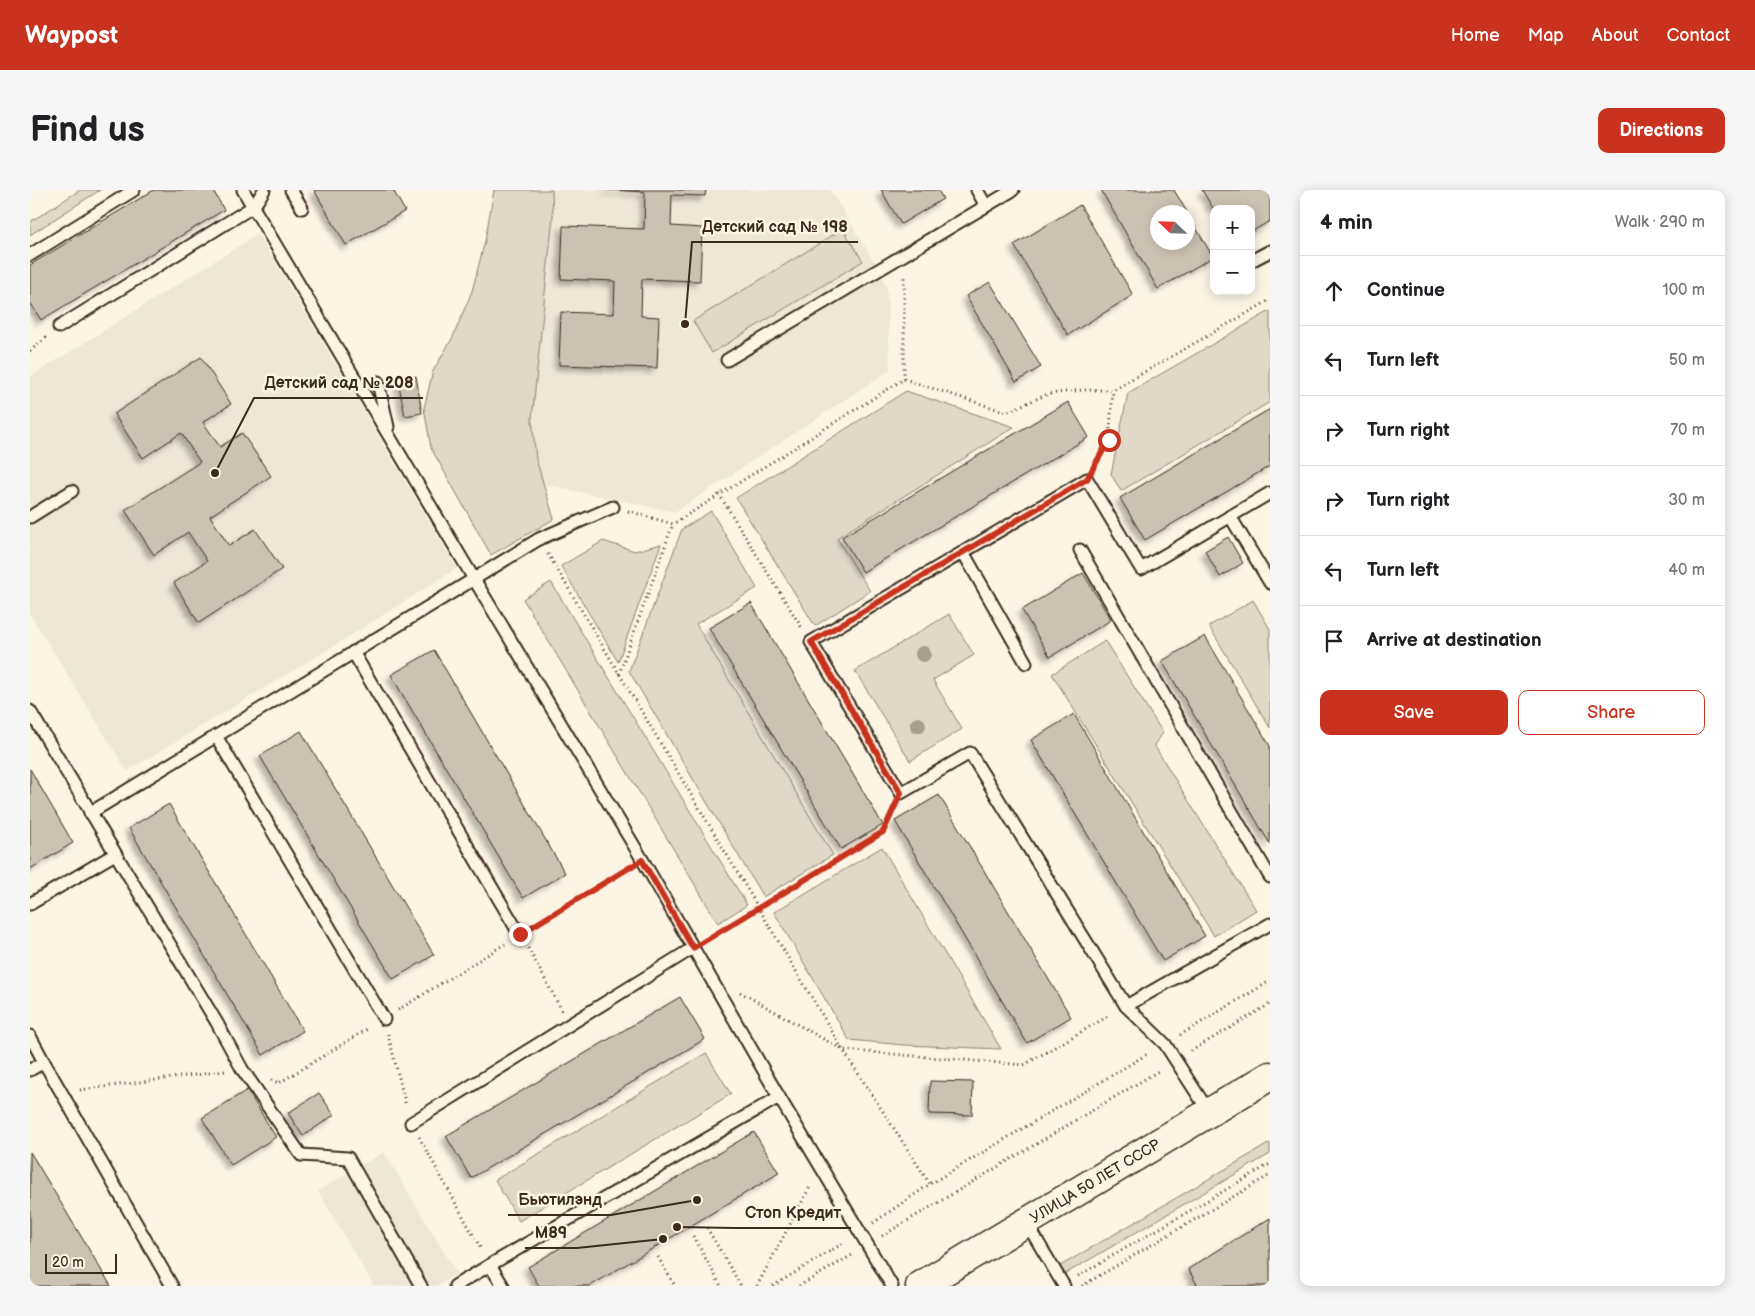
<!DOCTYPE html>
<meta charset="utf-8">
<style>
body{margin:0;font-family:"Balsamiq Sans",sans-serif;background:#f6f6f6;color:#202124}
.controls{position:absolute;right:15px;top:15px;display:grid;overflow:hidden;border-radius:10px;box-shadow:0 2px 12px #0003}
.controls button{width:45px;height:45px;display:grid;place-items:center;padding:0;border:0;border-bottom:1px solid #e0e0e0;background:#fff;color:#202124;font:25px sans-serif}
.compass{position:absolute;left:1120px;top:15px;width:45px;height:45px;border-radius:50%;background:#fff;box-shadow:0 2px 12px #0003;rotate:293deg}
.scale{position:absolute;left:15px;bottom:12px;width:72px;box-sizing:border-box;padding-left:5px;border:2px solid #3b2a1e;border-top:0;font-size:14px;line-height:18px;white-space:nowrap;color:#3b2a1e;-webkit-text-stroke:4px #fcf5e5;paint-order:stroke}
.stop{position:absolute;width:15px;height:15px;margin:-11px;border:4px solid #c8321e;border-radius:50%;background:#fff}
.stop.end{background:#c8321e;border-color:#fff;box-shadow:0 1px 5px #0008}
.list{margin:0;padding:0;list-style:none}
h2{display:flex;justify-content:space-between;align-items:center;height:65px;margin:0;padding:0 20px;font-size:21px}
h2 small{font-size:16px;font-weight:400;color:#757577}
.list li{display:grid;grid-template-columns:32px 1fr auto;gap:15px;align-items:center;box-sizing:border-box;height:70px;padding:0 20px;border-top:1px solid #e0e0e0}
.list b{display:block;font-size:19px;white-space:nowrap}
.list em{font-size:16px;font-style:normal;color:#757577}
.actions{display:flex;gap:10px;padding:15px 20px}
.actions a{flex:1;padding:11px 0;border:1px solid #c8321e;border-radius:10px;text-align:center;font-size:18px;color:#c8321e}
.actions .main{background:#c8321e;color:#fff}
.icon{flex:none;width:28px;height:28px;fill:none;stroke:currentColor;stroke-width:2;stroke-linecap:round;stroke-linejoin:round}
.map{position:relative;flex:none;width:1240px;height:1096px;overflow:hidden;border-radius:10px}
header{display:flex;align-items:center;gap:30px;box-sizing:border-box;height:70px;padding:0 25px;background:#c8321e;color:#fff}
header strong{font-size:24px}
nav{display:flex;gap:28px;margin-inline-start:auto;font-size:18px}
.intro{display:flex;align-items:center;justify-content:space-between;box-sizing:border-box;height:120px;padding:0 30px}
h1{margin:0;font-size:35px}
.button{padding:12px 22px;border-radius:10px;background:#c8321e;color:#fff;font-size:18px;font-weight:700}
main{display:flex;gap:30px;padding:0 30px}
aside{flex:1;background:#fff;border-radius:10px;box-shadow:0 2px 12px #0003}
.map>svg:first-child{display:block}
.built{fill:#eee6d6}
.green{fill:#e0d8c8;stroke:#8e8173}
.building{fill:#ccc2b3;stroke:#3b2a1e;filter:url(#shadow)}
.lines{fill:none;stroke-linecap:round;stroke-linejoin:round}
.lane-casing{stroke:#3b2a1e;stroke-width:15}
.secondary-casing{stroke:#3b2a1e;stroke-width:31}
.path{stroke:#3b2a1e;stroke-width:3;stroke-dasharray:1 4;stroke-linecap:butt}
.lane{stroke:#fcf5e5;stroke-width:11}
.secondary{stroke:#fcf5e5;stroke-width:28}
.tree{fill:#a89e8f}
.route{stroke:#c8321e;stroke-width:6}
.labels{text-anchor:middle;stroke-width:5;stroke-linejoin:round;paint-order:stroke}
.street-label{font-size:15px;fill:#3b2a1e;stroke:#fcf5e5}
.leader{fill:none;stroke:#3b2a1e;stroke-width:2}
.callout-dot{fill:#3b2a1e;stroke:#fcf5e5;stroke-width:2}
.callout-label{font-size:16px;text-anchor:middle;font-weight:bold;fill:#3b2a1e;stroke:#fcf5e5;stroke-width:5;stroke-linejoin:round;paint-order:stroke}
</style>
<header>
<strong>Waypost</strong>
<nav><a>Home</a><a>Map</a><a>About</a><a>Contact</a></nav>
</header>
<div class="intro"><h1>Find us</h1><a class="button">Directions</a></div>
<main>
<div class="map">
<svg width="1240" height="1096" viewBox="0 0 1240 1096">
<defs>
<filter id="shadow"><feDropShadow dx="-4.5" dy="4.5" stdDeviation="2.5" flood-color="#0004"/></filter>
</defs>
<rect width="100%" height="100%" fill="#fcf5e5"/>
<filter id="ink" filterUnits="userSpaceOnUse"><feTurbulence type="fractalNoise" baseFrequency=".02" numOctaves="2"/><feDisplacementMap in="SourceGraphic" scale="10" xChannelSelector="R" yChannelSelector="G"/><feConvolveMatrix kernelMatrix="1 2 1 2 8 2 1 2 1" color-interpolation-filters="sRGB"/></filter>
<g filter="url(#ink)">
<!-- built -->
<g class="built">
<polygon points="473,0 800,0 849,79 857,98 860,180 645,322 429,276"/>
<polygon points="228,44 427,378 317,448 97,581 0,424 0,187"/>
<polygon points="354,962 427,1084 406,1096 344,1096 288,1001"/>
</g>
<!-- green -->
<g class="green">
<polygon points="50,0 70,0 0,45 0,32"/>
<polygon points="464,0 522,0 523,26 502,229 506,269 524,329 461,365 401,258 394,218 403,181 423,147 442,101 455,51"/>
<polygon points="813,39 833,71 682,163 663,131"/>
<polygon points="1240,121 1240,212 1091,301 1081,284 1098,203"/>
<polygon points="876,201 984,237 807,348 840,401 785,436 706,308"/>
<polygon points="681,321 727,398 666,434 803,665 733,707 599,481 652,339"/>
<polygon points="573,351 605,361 631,354 588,472 531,376"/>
<polygon points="521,392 717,715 688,733 493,409"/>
<polygon points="1223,410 1240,439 1240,538 1179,436"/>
<polygon points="919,424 944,465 903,490 932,539 880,571 825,481"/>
<polygon points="1075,451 1133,543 1124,555 1226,720 1184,746 1022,484"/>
<polygon points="852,657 971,859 874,855 819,850 744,722"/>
<polygon points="676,863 701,904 489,1031 465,990"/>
<polygon points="1240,953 1240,964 1035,1084 1030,1076"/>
</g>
<!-- building -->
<g class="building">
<polygon points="124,0 183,0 194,20 11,130 0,112 0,75"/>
<polygon points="284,0 363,0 375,21 316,55"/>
<polygon points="676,0 675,6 642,5 641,36 672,38 670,91 612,89 611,126 629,127 627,178 529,175 531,122 584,124 585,91 531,89 533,36 614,39 615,2 577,0"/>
<polygon points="851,0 908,0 913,9 871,34"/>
<polygon points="1071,0 1144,0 1157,22 1128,22 1128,52 1158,52 1158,24 1183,67 1128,99"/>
<polygon points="1172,0 1240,0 1240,31 1221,42 1221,19 1184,20"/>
<polygon points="1050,15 1103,105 1038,145 984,55"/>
<polygon points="960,92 1011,177 986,192 936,106"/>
<polygon points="171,167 201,214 173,232 190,257 212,243 241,286 180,326 199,356 225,339 252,379 169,433 144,393 177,371 158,342 124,365 95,320 170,272 151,243 113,268 84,224"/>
<polygon points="386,186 392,223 375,226 368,190"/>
<polygon points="1038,212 1059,247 833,382 812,347"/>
<polygon points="1240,219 1240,276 1115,350 1090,308"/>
<polygon points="1198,347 1213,373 1190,387 1175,361"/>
<polygon points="1053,383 1081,430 1020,467 992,420"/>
<polygon points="721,413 853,635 811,659 679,438"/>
<polygon points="1175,446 1240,556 1240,654 1132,471"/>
<polygon points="404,460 535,683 493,708 361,485"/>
<polygon points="1044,524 1175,746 1133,771 1001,550"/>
<polygon points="271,541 404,765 363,789 230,566"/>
<polygon points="0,579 43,653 0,679"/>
<polygon points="909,605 1041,827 997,853 865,631"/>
<polygon points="139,614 273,841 233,865 99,638"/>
<polygon points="650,807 675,849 441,988 416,946"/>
<polygon points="900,891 943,892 942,925 899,924"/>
<polygon points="217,900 246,947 201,975 172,928"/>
<polygon points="289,903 304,925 273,946 258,923"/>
<polygon points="724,942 749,983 560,1096 509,1096 498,1077"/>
<polygon points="0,962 5,970 81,1096 0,1096"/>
<polygon points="1240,1028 1240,1096 1168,1096 1158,1079"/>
</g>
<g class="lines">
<!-- lane casing -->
<g class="lane-casing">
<g id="lane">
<polyline points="261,0 272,18"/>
<polyline points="947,0 956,16 983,0"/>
<polyline points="0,65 104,0"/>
<polyline points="1221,71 1240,61"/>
<polyline points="29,137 224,16 234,0"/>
<polyline points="697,170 956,16"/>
<polyline points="348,192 358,237"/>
<polyline points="583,317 509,349 444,389 612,669 749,907 862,1096"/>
<polyline points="1200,326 1240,393"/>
<polyline points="0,327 42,301"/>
<polyline points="1050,360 1240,687"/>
<polyline points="933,362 996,473"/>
<polyline points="323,462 490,745"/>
<polyline points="0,521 187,833 212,879 271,965 318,968 391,1096"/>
<polyline points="186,546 354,829"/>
<polyline points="60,623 444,389 213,0"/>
<polyline points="0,714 85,664"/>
<polyline points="1096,816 1240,734"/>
<polyline points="0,846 14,872"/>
<polyline points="0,880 14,872 142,1096"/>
<polyline points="1179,922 1135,854 1096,816 940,563 871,603 781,452 1057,289 1111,379 1240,303"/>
<polyline points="381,933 663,758"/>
<polyline points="996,1032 1034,1096"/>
<polyline points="425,1096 460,1075"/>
<polyline points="473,1096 460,1075 749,907"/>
</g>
</g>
<!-- secondary casing -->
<g class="secondary-casing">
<g id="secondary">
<path id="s1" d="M890,1096L1240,886"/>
</g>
</g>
<!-- path -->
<g class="path">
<polyline points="0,161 17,147"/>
<polyline points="874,189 976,222 1018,204 1053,200 1083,200 1240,110"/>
<polyline points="1064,275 1079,250 1083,200"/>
<polyline points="689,304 772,438"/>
<polyline points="598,321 643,334 874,189 874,84"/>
<polyline points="518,364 813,860 900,994"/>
<polyline points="589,484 643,334"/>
<polyline points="504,736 598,678"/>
<polyline points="677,750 853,642 865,617"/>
<polyline points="498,758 532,821"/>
<polyline points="710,802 813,860 994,875 1080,825"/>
<polyline points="368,820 475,754"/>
<polyline points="358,844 376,916"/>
<polyline points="1150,845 1240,791"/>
<polyline points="1161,861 1240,814"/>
<polyline points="241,890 249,893 339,838"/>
<polyline points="50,900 195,881"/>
<polyline points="389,947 451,1059"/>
<polyline points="843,1033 900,994 1119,863"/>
<polyline points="677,1038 711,1096"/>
<polyline points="663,1046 691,1096"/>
<polyline points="852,1046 1130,880"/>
<polyline points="628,1067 645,1096"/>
<polyline points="1048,1086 1240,974"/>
<polyline points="727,1096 781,995"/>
<polyline points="743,1096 815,1052"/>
<polyline points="769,1096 824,1064"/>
<polyline points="1052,1096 1240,985"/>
</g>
<!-- lane -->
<use href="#lane" class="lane"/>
<!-- secondary -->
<use href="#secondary" class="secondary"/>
</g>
<!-- trees -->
<g class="tree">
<circle cx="893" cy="464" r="8"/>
<circle cx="888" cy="535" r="8"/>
</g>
</g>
<g class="lines" filter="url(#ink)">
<!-- route -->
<polyline class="route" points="490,744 612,670 663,758 853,642 871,603 781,452 1057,289 1079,250"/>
</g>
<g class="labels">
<!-- street labels -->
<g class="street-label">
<text dy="5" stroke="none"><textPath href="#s1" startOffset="204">УЛИЦА 50 ЛЕТ СССР</textPath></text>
</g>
</g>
<!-- callouts -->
<path class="leader" d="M655 134L662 52H828M185 283L224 208H393M667 1010L581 1025H478M647 1037L705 1038H821M633 1049L547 1058H495"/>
<g class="callout-dot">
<circle cx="655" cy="134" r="5"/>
<circle cx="185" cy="283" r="5"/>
<circle cx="667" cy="1010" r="5"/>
<circle cx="647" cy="1037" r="5"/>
<circle cx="633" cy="1049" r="5"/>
</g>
<g class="callout-label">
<text x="745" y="42">Детский сад № 198</text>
<text x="309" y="198">Детский сад № 208</text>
<text x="530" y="1015">Бьютилэнд</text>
<text x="763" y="1028">Стоп Кредит</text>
<text x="521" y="1048">М89</text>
</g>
</svg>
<div class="controls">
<button>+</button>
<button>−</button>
</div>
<svg class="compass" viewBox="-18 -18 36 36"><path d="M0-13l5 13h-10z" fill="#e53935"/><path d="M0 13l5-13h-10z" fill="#757577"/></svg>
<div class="scale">20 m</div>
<div class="stop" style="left:1079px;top:250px"></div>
<div class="stop end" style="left:490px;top:744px"></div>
</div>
<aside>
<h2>4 min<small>Walk · 290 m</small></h2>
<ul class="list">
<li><svg class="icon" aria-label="ahead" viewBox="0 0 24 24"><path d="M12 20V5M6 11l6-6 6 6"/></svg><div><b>Continue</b></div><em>100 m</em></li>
<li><svg class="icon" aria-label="left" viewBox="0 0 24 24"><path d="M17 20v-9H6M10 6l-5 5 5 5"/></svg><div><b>Turn left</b></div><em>50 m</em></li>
<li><svg class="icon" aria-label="right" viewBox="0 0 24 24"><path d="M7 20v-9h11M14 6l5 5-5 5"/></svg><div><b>Turn right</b></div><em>70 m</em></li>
<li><svg class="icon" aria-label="right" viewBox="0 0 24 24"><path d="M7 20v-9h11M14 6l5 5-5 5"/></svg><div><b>Turn right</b></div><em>30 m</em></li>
<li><svg class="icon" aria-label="left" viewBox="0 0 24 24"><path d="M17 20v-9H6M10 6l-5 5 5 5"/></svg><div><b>Turn left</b></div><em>40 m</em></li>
<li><svg class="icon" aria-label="arrive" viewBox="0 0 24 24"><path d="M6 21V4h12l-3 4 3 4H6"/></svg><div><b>Arrive at destination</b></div></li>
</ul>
<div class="actions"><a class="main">Save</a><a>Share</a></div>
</aside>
</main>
